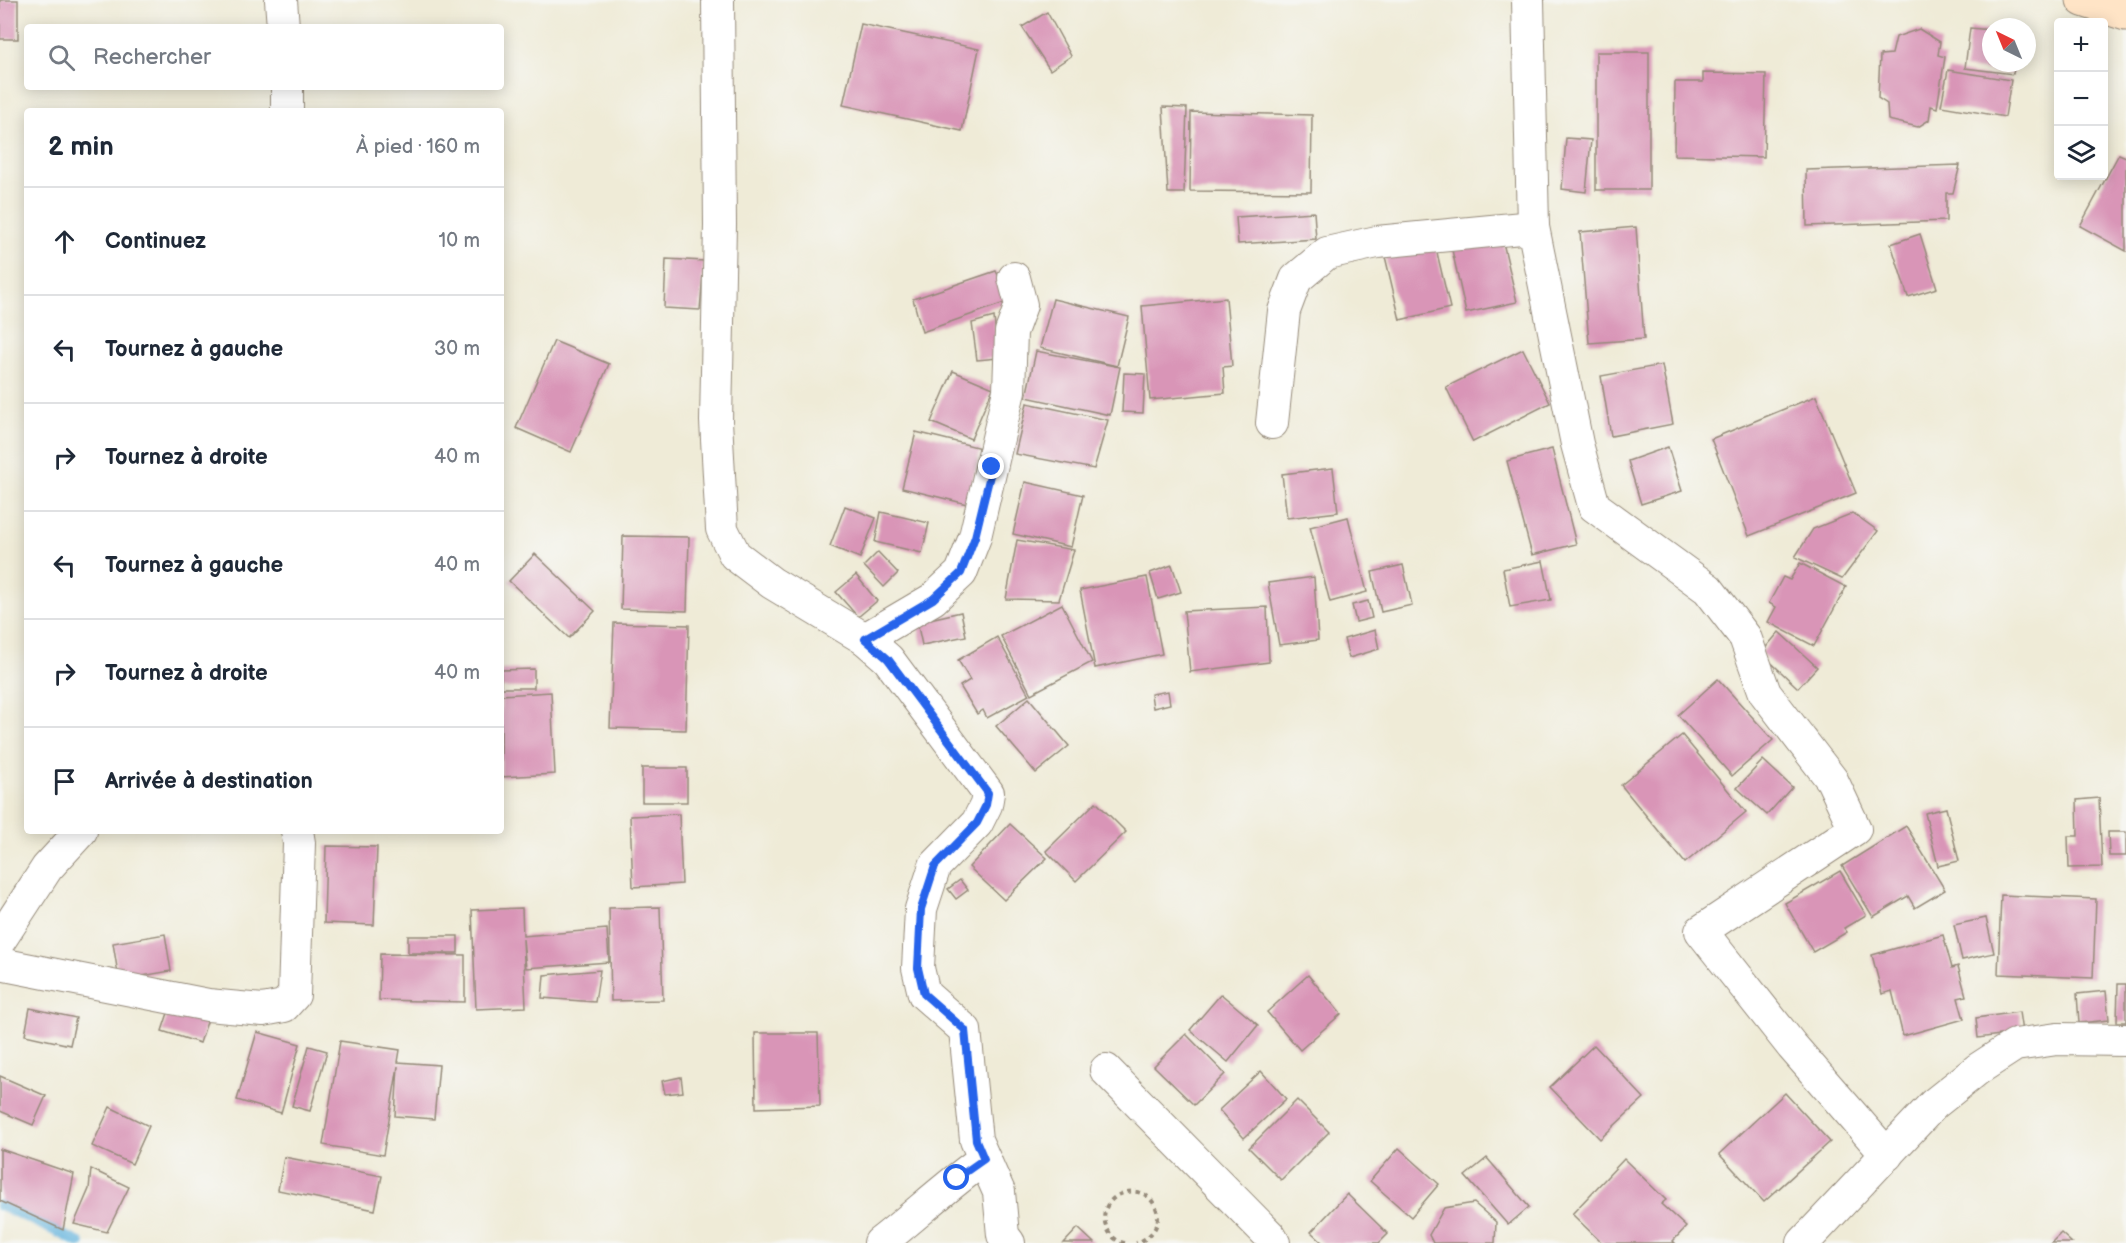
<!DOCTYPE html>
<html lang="fr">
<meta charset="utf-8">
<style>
body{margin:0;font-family:"Balsamiq Sans",sans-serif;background:#f6f6f7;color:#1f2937}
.controls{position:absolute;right:18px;top:18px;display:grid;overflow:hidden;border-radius:6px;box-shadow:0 3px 15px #0003}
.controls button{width:54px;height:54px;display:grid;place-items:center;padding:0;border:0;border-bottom:2px solid #e0e1e3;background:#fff;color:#1f2937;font:30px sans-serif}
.compass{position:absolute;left:1982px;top:18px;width:54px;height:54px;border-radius:50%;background:#fff;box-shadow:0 3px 15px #0003;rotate:317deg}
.stop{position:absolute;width:18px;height:18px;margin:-14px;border:4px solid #2563eb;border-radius:50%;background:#fff}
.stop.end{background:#2563eb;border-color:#fff;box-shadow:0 2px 6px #0008}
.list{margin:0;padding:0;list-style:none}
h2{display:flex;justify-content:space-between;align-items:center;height:78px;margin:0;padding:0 24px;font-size:26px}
h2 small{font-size:20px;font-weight:400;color:#747a83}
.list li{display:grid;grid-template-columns:39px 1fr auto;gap:18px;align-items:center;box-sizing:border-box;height:108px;padding:0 24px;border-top:2px solid #e0e1e3}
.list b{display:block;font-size:22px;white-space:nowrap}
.list em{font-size:20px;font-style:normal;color:#747a83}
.icon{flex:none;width:33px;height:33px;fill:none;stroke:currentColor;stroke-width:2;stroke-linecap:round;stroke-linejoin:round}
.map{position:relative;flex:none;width:2126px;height:1243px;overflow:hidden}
.search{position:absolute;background:#fff;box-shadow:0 3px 15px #0003;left:24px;top:24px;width:480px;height:66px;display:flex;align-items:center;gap:15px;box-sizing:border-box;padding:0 21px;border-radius:6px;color:#747a83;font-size:22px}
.panel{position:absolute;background:#fff;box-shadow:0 3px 15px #0003;left:24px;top:108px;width:480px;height:726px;border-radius:6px}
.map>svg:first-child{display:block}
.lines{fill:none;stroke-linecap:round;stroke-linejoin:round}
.stream{stroke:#63b4de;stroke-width:10}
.building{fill:#d995b7}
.street-casing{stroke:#958a7a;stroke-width:34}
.secondary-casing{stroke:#958a7a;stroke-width:35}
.path{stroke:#958a7a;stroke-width:4;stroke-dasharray:4.5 4.5;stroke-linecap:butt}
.street{stroke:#fff;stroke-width:32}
.secondary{stroke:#ffe4c6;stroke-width:33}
.route{stroke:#2563eb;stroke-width:8}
</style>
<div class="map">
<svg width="2126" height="1243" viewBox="0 0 2126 1243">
<rect width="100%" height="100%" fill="#f6f6f2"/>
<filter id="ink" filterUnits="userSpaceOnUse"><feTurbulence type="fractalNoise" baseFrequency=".0167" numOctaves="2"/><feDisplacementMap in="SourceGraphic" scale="12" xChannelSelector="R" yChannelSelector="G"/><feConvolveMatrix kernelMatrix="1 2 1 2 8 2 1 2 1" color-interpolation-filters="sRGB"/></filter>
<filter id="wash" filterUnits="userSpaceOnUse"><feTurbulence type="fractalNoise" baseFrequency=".008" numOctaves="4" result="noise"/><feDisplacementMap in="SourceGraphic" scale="24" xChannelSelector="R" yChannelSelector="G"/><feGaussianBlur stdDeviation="1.35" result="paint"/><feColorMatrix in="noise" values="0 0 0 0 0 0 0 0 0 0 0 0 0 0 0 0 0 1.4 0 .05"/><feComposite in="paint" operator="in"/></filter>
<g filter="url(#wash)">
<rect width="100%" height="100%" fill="#efebd7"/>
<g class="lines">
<!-- stream -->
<polyline class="stream" points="0,1205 80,1243"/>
</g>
<g id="blocks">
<!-- building -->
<g class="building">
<rect x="0" y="0" width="18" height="39"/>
<polygon points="1047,12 1071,56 1050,70 1022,27"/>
<polygon points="861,24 979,49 962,131 843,105"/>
<polygon points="1970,28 1991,30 1991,63 2015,63 2013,74 1965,68"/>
<polygon points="1919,29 1940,42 1938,55 1945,57 1937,108 1931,106 1929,120 1918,127 1888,120 1887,104 1878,98 1880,55 1892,54 1896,37"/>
<rect x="1596" y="52" width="53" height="138"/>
<polygon points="1948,70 2011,80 2005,117 1941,106"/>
<polygon points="1703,73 1766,74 1764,157 1674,155 1675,82 1703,82"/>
<polygon points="1163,107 1187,108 1184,193 1168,193"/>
<polygon points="1191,112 1312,115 1311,192 1190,191"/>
<polygon points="1566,138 1591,140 1586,192 1562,189"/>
<polygon points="2119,154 2126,157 2126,251 2080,226"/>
<polygon points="1960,165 1953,193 1946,193 1946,221 1807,226 1806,170"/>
<polygon points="1314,212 1316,239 1238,244 1236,217"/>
<polygon points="1636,227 1644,339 1589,343 1580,232"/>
<polygon points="1920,234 1937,288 1908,297 1891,244"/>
<polygon points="1502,238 1517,302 1466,313 1452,250"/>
<polygon points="1434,240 1450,308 1400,320 1384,252"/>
<polygon points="666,259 704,261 700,310 664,308"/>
<polygon points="996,271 1010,301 922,332 913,299"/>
<polygon points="1226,298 1232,366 1223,367 1225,393 1150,400 1142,306"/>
<polygon points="1053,299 1129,317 1117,366 1040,348"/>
<polygon points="994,317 998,358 977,360 972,323"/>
<polygon points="554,341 609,364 571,452 516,428"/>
<polygon points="1523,349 1550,403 1473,442 1446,387"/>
<polygon points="1036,351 1120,367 1110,415 1026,397"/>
<polygon points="1662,365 1673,424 1611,436 1601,376"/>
<polygon points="953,371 993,388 971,439 931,422"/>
<polygon points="1124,373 1145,374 1143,413 1122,412"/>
<polygon points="1816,396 1856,493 1749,536 1711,439"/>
<polygon points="1027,403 1108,420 1094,469 1015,454"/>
<polygon points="916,432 981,448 967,504 902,488"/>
<polygon points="1668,447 1682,491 1641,504 1628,461"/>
<polygon points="1552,449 1576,544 1532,555 1507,461"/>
<polygon points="1333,468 1338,512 1287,518 1282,474"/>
<polygon points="1025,482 1083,495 1071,547 1013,534"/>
<polygon points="845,506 876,518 860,558 830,546"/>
<polygon points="881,512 929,523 922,553 875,542"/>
<polygon points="1853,513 1878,531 1842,579 1795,557 1813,529"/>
<polygon points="1348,517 1367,592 1330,602 1310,527"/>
<polygon points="623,536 689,537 687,611 621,609"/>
<polygon points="1017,540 1074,550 1059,600 1006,599"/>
<polygon points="878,552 898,573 884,587 864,566"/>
<polygon points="535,554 595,611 569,638 509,581"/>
<polygon points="1543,561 1551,600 1510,607 1503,569"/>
<polygon points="1800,563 1846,587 1814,646 1768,622 1776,607 1769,603 1783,577 1790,580"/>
<polygon points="1172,565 1181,592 1158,599 1150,573"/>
<polygon points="1403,565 1412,605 1381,612 1372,572"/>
<polygon points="856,575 877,601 858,617 836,592"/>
<polygon points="1147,577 1162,654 1095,668 1080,590"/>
<polygon points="1314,577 1318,640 1279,645 1268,583"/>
<polygon points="1368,601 1372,618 1356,622 1352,605"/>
<polygon points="1062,604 1092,662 1031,694 1001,636"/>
<polygon points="1267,607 1269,662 1190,672 1184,611"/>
<polygon points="961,612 966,636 922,645 917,622"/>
<polygon points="614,623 689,625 686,730 610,728"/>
<polygon points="1375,630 1379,649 1349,658 1344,639"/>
<polygon points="1779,632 1817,667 1798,688 1761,653"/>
<polygon points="997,637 1029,695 987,718 983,710 977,714 960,686 970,680 958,660"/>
<polygon points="534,669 534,688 501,688 501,670"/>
<polygon points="1718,679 1773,740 1732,776 1678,715"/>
<polygon points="1168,691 1170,704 1153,708 1151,694"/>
<polygon points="551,692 555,774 501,777 501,695"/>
<polygon points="1029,698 1069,746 1036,773 996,726"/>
<polygon points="1682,735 1746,812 1685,863 1621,785"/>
<polygon points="1763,760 1792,787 1767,815 1737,788"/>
<rect x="642" y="768" width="45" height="34"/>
<polygon points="2099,798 2102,867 2069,868 2068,836 2078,836 2077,800"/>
<polygon points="1096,802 1126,832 1076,881 1046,851"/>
<polygon points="1946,808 1959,861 1938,866 1925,813"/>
<polygon points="679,814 682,884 633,887 630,816"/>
<polygon points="1010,824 1047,858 1004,900 969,867"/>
<polygon points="1906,826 1945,890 1915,908 1908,896 1873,917 1842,866"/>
<polygon points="2108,832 2126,832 2126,856 2109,856"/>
<polygon points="326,846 377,847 374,925 324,923"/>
<polygon points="1840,871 1866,915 1844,928 1847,932 1813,952 1785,903"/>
<polygon points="960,880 968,890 956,899 948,889"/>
<polygon points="2001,895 2096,899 2093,978 1998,974"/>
<polygon points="660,907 663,1000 611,1001 609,908"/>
<polygon points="522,908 523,936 607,929 609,962 526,968 523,939 526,1007 476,1009 472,910"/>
<polygon points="1986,918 1994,953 1962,960 1954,925"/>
<polygon points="165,934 171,971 119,980 113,943"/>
<polygon points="1943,935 1952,968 1958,966 1966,996 1958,998 1964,1019 1903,1036 1892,991 1882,994 1872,955"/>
<rect x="408" y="936" width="50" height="17"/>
<polygon points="380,954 465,955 465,1002 379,1000"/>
<polygon points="600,970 595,1002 542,998 544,975"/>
<polygon points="1308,975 1341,1014 1300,1050 1267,1012"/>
<polygon points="2118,984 2126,984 2126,1022 2117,1022"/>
<polygon points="2106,991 2109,1020 2079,1023 2077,994"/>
<polygon points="1221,994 1258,1025 1228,1062 1190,1030"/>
<polygon points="170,1007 208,1019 200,1043 162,1031"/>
<polygon points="30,1008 76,1018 70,1045 25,1035"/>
<polygon points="2019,1012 2022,1032 1978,1038 1976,1018"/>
<polygon points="257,1032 300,1044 281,1113 237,1100"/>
<polygon points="755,1033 818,1033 820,1106 756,1108"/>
<polygon points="1186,1034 1225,1074 1194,1105 1154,1066"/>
<polygon points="340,1041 400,1050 398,1062 439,1065 434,1119 395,1116 398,1066 383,1155 323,1145"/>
<polygon points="1594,1045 1644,1098 1600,1139 1550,1087"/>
<polygon points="309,1046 327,1051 310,1111 292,1106"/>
<polygon points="1261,1071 1286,1099 1244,1138 1219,1110"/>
<polygon points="0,1076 46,1096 33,1125 0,1111"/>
<polygon points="681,1077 683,1092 665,1094 662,1081"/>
<polygon points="1785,1093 1830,1142 1764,1202 1719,1154"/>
<polygon points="1297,1100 1329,1132 1281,1180 1249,1148"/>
<polygon points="110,1107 149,1126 132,1164 92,1146"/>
<polygon points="1399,1148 1439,1184 1411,1217 1370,1181"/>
<polygon points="0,1149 74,1174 63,1230 0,1201"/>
<polygon points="284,1157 382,1176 375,1210 278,1190"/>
<polygon points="1487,1158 1529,1207 1508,1225 1465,1176"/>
<polygon points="1624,1159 1666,1200 1661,1204 1686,1227 1673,1241 1675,1243 1602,1243 1572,1214"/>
<polygon points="91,1169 129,1187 107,1232 74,1224 89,1189"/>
<polygon points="1347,1194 1388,1234 1379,1243 1323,1243 1311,1232"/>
<polygon points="1474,1203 1496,1222 1495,1243 1433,1243 1429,1235 1444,1208"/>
<polygon points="1078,1228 1094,1243 1064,1243"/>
<polygon points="2061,1233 2072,1243 2051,1243"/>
</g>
</g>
</g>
<g filter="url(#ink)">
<use href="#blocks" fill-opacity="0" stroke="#958a7a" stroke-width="1.5"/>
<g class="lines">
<!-- street casing -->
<g class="street-casing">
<g id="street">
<polyline points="281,0 283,27"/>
<polyline points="718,0 720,225 716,421 722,529 735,555 772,583 865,639 888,659 988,793 986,805 977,823 935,866 921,909 918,968 924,994 965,1030 976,1140 999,1192 1003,1235 1009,1243"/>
<polyline points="1528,0 1533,227 1577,444 1594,506 1708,589 1745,637 1765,693 1832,780 1855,829 1701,931 1792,1046 1887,1155"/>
<polyline points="287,87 287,111"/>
<polyline points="1272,423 1284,311 1296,279 1327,253 1377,242 1533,227"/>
<polyline points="865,639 933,599 961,573 975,537 1009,391 1011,332 1021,305 1014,278"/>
<polyline points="0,940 47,868 81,831"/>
<polyline points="0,964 208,1005 263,1010 284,1006 294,995 299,843 297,831"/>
<polyline points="1106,1070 1270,1236 1274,1243"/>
<path d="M880,1243C915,1216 947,1185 984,1159"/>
<polyline points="1803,1243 1934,1104 1978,1069 2015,1045 2057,1039 2126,1040"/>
</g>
</g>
<!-- secondary casing -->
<g class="secondary-casing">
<polyline id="secondary" points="2083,0 2126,14"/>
</g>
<!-- path -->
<path class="path" d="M1125,1243C1118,1242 1111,1237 1108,1230C1090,1198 1142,1174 1156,1208C1163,1224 1150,1239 1136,1243"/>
<!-- street -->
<use href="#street" class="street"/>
<!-- secondary -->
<use href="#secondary" class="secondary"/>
</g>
</g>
<g class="lines" filter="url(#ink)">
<!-- route -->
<polyline class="route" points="957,1178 984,1159 976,1140 965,1030 924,994 918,968 921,909 935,866 977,823 986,805 988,793 888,659 865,639 933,599 961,573 975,537 992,467"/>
</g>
</svg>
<div class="controls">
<button>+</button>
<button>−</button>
<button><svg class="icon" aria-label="layers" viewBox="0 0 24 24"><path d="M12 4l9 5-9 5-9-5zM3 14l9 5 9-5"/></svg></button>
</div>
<svg class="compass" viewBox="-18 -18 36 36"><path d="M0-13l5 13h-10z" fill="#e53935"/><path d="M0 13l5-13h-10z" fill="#747a83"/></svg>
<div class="stop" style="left:957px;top:1178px"></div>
<div class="stop end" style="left:992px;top:467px"></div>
<div class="search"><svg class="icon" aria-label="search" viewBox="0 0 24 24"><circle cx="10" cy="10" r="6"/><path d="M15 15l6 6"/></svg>Rechercher</div>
<section class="panel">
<h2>2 min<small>À pied · 160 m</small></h2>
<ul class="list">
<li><svg class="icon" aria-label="ahead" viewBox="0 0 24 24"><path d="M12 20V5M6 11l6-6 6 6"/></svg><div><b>Continuez</b></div><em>10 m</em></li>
<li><svg class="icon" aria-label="left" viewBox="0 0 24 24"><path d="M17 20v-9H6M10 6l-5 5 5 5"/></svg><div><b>Tournez à gauche</b></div><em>30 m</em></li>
<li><svg class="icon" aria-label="right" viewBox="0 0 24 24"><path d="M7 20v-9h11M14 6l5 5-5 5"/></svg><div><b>Tournez à droite</b></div><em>40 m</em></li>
<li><svg class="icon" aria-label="left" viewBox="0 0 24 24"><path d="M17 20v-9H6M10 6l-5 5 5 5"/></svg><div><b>Tournez à gauche</b></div><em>40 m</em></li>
<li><svg class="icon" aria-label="right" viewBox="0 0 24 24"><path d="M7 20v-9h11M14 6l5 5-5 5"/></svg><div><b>Tournez à droite</b></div><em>40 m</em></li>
<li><svg class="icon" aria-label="arrive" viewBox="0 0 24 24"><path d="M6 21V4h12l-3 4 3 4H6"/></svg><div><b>Arrivée à destination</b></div></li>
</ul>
</section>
</div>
